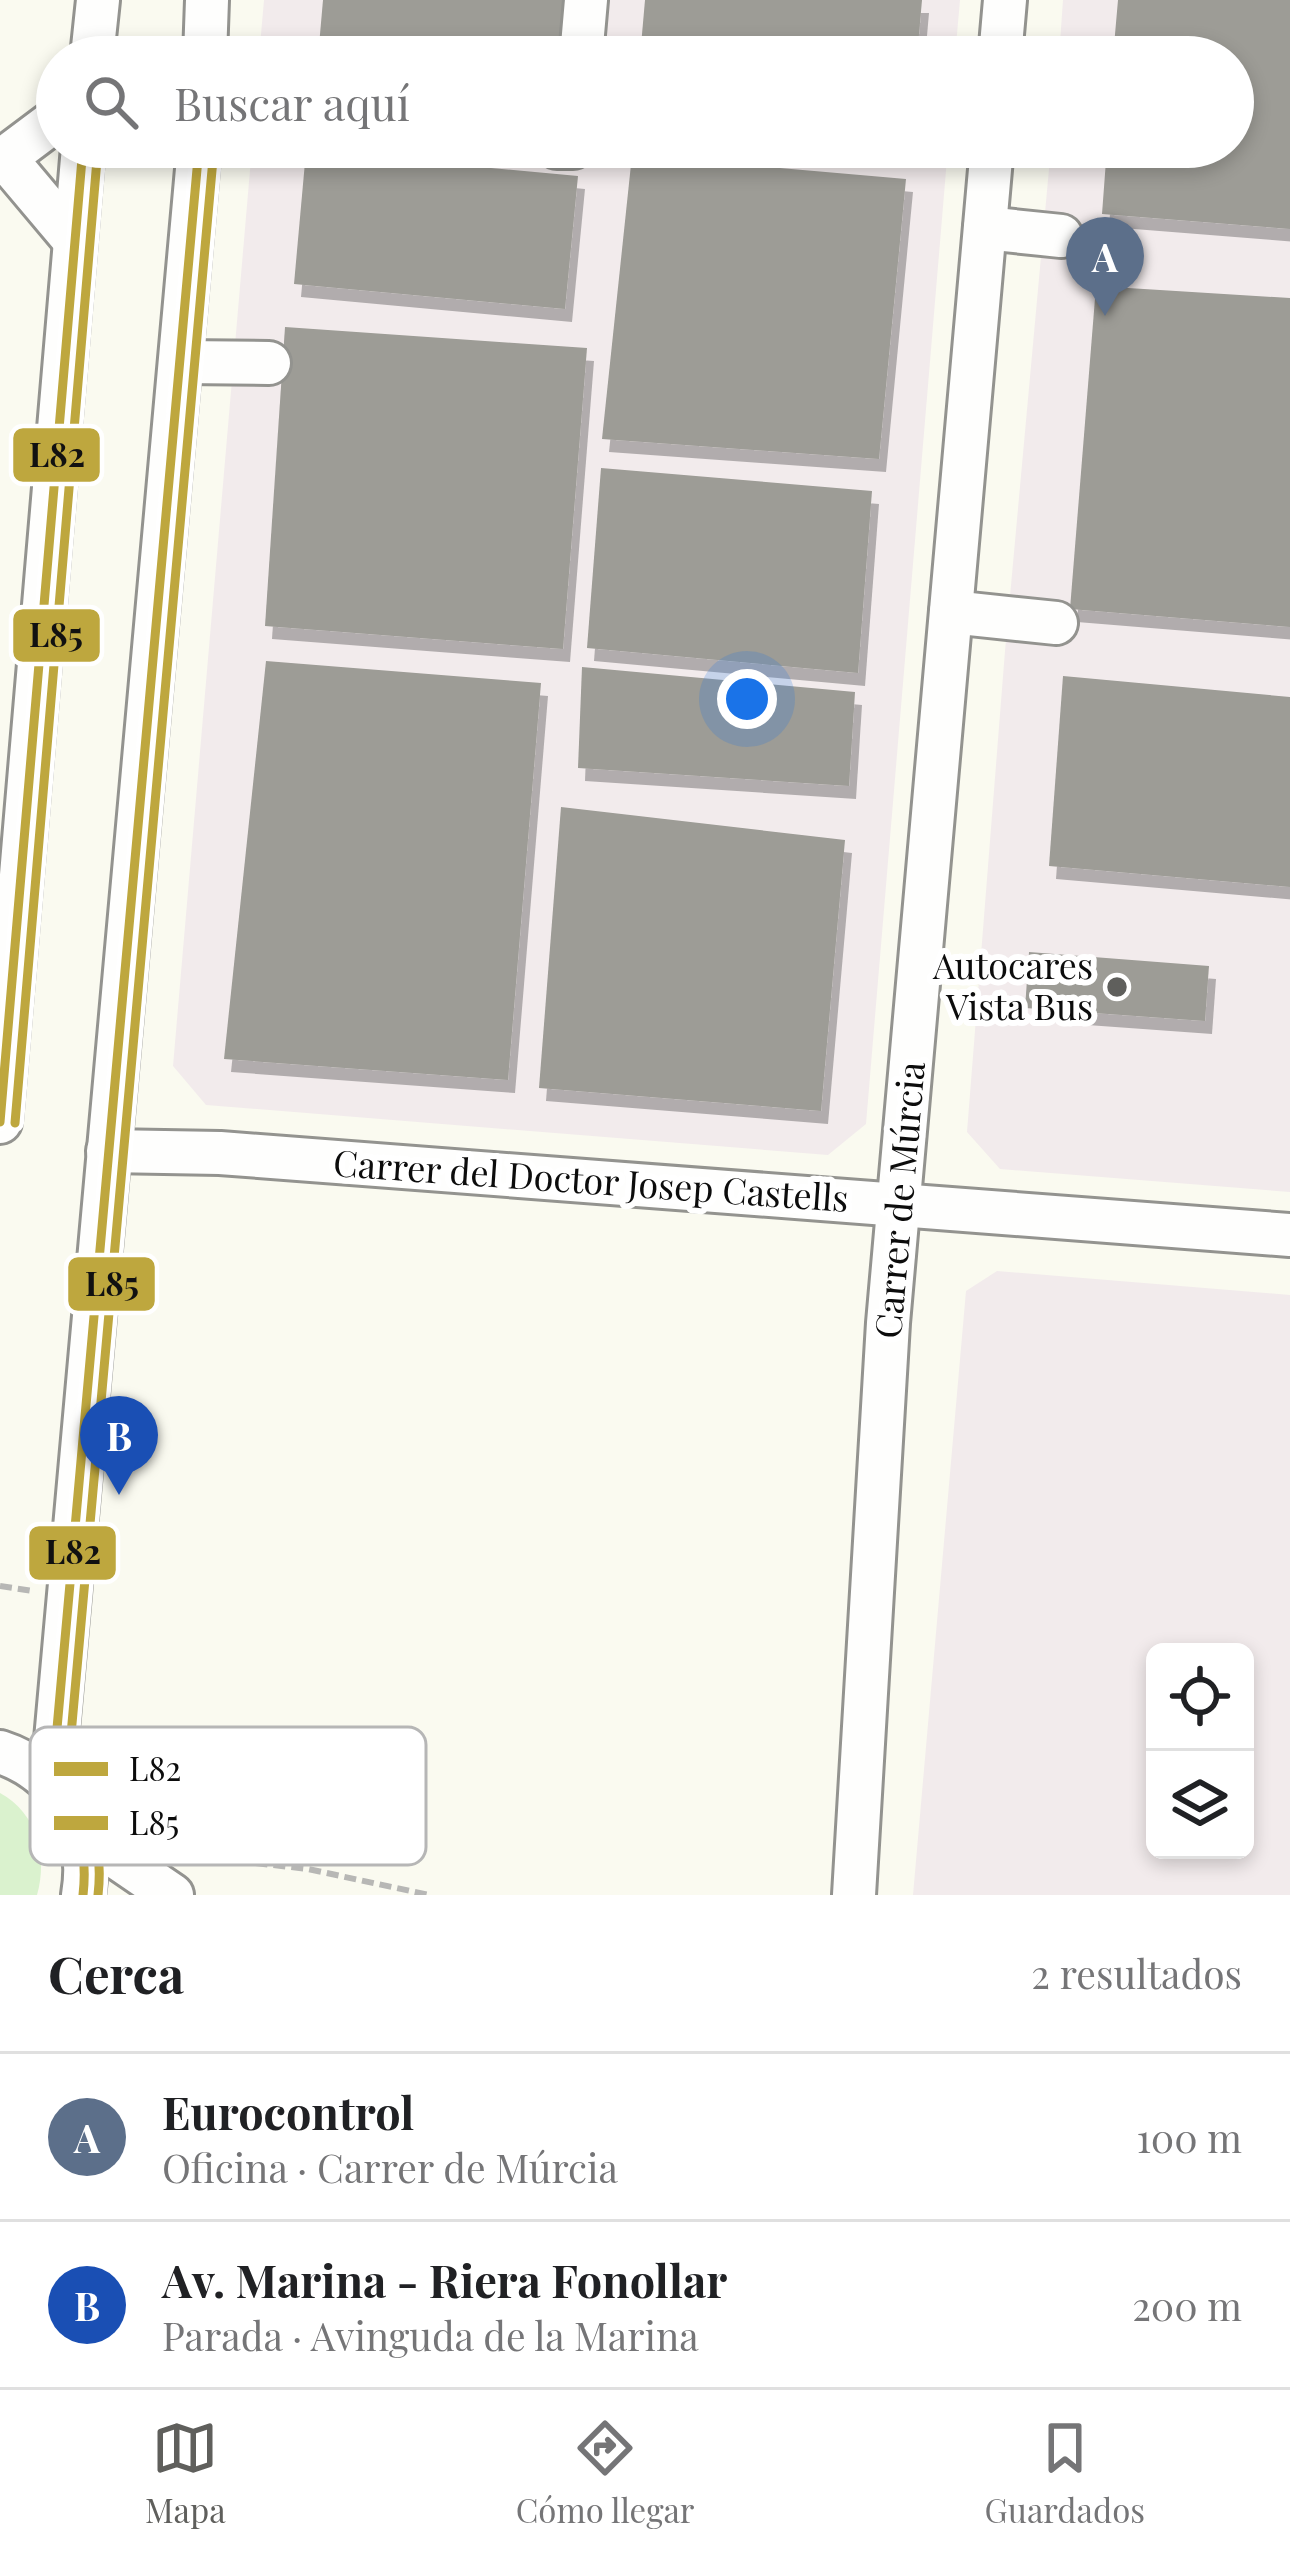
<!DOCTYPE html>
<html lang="es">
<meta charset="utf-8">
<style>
body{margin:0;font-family:"Playfair Display",serif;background:#f2f2f2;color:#202124}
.controls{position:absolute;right:36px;bottom:36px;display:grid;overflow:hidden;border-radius:18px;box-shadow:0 6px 18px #0003}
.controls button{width:108px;height:108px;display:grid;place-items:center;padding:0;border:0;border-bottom:3px solid #e0e0e0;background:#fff;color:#202124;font:60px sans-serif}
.you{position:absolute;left:747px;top:699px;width:42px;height:42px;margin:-30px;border:9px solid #fff;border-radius:50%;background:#1a73e8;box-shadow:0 0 0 18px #1a73e833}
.badge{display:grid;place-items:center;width:78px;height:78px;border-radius:50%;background:#5f5f5c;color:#fff;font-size:39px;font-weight:700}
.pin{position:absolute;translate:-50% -99px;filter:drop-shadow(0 3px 6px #0008)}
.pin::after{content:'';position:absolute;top:63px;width:42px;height:36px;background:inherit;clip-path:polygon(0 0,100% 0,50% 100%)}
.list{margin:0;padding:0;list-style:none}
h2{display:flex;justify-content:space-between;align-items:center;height:156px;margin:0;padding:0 48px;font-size:51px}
h2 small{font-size:39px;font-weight:400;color:#757577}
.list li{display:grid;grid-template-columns:78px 1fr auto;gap:36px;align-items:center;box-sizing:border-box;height:168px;padding:0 48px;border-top:3px solid #e0e0e0}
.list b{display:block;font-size:45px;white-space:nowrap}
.list p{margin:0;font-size:39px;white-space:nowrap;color:#757577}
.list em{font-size:39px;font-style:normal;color:#757577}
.icon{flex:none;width:66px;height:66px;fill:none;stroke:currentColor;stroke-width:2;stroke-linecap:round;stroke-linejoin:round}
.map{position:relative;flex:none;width:1290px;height:1895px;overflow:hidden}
.search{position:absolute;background:#fff;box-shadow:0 6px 18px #0003;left:36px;right:36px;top:36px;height:132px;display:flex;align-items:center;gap:30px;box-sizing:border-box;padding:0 42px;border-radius:66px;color:#757577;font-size:45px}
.sheet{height:492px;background:#fff}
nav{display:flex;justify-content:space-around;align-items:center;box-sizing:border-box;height:168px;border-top:3px solid #e0e0e0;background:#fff;font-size:33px;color:#757577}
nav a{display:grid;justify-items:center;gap:6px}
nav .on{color:#5f5f5c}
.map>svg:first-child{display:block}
.industrial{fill:#f2ebec;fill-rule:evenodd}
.green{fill:#daf2ce}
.building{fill:#9d9c96;filter:url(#shadow)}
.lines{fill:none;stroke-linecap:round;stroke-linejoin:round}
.minor-casing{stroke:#93938f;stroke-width:48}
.path{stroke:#b7b7b5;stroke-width:6;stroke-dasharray:12 6;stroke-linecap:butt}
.minor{stroke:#fefefd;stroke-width:42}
.bus-1-casing{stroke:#fff;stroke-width:18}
.bus-2-casing{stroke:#fff;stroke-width:18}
.bus-1{stroke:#bea73e;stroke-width:9}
.bus-2{stroke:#bea73e;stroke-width:9}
.poi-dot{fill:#5f5f5c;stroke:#fff;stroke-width:4.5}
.labels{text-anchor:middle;stroke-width:12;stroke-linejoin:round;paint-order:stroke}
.poi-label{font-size:36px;fill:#0c0c0c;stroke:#fff;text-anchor:end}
.street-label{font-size:36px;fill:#0c0c0c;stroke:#fff}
.key{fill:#fff;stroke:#b6b6b6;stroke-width:3}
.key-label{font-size:33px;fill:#0c0c0c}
.line-badge{stroke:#fff;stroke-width:4.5}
.pale-badge-label{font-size:33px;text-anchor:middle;font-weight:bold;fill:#111}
</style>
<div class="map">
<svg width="1290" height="1895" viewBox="0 0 1290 1895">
<defs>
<filter id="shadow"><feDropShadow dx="7" dy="13" stdDeviation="0" flood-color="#0004"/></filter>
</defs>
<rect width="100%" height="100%" fill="#fafaf0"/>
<!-- industrial -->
<g class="industrial">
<polygon points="264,0 960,0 955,57 259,57"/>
<polygon points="1063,0 1290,0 1290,1192 1000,1169 967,1132 1005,651 1051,147 1233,147 1233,57 1059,57"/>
<polygon points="252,147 948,147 866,1124 828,1155 206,1105 173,1066"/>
<path d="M997,1271L1290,1295V1895H913L966,1291ZM1245,1652V1850H1155V1652Z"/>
</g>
<!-- green -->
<path class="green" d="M0,1793C37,1813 48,1856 37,1895H0Z"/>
<!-- building -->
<g class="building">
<polygon points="323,0 566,0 560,57 318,57"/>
<polygon points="645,0 922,0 917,57 640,57"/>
<polygon points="1118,0 1290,0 1290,229 1102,214 1107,147 1233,147 1233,57 1113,57"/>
<polygon points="306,151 578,176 565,309 294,284"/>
<polygon points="632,155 906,179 879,459 602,439"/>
<polygon points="1096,286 1290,298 1290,627 1070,609"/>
<polygon points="285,327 587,348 563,649 265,626"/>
<polygon points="601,468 872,491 858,673 587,648"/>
<polygon points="266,661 541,683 508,1080 224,1059"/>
<polygon points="582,667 855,692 849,786 578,768"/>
<polygon points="1063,676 1290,697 1290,887 1049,866"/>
<polygon points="561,807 845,840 821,1111 539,1088"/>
<polygon points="1029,952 1209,966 1205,1021 1025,1008"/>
</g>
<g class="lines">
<!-- minor casing -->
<g class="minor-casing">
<g id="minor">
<polyline points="92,57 98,0"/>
<polyline points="205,57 207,0"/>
<polyline points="581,57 586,0"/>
<polyline points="1000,57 1005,0"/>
<polyline points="557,147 573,147"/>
<polyline points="0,157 5,158 57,119"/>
<polyline points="5,158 74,240"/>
<polyline points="985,228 1061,236"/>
<polyline points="182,362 269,363"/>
<polyline points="951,612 1056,623"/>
<polyline points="0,1122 83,147"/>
<polyline points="108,1151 220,1153 1290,1235"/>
<path d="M0,1752C62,1772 94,1832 83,1895"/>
<polyline points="52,1784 199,147"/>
<polyline points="81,1833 172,1895"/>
<polyline points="854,1895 888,1323 992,147"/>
</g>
</g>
<!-- path -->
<g class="path">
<polyline points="0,1586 33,1591"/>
<polyline points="184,1855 308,1869 429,1895"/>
</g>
<!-- minor -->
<use href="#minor" class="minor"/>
<!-- bus-1 casing -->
<g class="bus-1-casing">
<g id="bus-1">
<polyline points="0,1122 83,147"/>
<path d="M83,1895C88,1852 78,1818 52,1784L199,147"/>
</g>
</g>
<!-- bus-2 casing -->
<g class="bus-2-casing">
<g id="bus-2">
<polyline points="15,1123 98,148"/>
<path d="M98,1895C103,1852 94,1814 67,1779L214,148"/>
</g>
</g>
<!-- bus-1 -->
<use href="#bus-1" class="bus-1"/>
<!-- bus-2 -->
<use href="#bus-2" class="bus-2"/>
</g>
<!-- markers -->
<circle class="poi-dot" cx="1117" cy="987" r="12"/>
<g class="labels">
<!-- poi labels -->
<g class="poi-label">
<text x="1093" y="979">Autocares<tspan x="1093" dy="41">Vista Bus</tspan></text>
</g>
<!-- street labels -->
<g class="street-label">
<text transform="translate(591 1181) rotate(4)" y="13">Carrer del Doctor Josep Castells</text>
<text transform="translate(900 1200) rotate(-85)" y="13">Carrer de Múrcia</text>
</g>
</g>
<!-- legend -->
<rect x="30" y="1727" width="396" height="138" rx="18" class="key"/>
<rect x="54" y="1762" width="54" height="14" fill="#bea73e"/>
<rect x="54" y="1816" width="54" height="14" fill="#bea73e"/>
<g class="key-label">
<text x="129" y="1781">L82</text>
<text x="129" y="1835">L85</text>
</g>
<g class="line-badge">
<rect x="11" y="426" width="91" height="58" rx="12" fill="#bea73e"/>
<rect x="11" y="607" width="91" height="57" rx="12" fill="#bea73e"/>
<rect x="66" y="1255" width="91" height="58" rx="12" fill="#bea73e"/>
<rect x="27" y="1524" width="91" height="58" rx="12" fill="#bea73e"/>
</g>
<g class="pale-badge-label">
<text x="57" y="467">L82</text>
<text x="56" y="647">L85</text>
<text x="112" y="1296">L85</text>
<text x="73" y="1564">L82</text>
</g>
</svg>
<div class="controls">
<button><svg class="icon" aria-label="locate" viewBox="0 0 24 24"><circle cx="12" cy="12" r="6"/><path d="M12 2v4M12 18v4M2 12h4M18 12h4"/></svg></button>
<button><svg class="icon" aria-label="layers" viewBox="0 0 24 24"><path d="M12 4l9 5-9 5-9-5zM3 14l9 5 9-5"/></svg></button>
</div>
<div class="you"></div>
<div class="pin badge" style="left:1105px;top:316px;background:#5c6f8a">A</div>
<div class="pin badge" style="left:119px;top:1495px;background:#1a4fb4">B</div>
<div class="search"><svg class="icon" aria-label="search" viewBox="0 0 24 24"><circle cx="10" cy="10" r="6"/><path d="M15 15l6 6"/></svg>Buscar aquí</div>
</div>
<section class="sheet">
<h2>Cerca<small>2 resultados</small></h2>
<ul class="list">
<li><span class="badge" style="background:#5c6f8a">A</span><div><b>Eurocontrol</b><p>Oficina · Carrer de Múrcia</p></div><em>100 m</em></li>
<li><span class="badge" style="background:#1a4fb4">B</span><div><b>Av. Marina - Riera Fonollar</b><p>Parada · Avinguda de la Marina</p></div><em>200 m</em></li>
</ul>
</section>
<nav>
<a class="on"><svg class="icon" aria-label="map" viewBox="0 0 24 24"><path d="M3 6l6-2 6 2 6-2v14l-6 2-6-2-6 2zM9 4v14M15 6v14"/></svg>Mapa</a>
<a><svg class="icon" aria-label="directions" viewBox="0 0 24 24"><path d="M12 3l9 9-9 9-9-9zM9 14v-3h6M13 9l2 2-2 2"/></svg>Cómo llegar</a>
<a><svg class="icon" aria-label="saved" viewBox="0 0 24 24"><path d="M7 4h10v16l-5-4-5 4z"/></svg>Guardados</a>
</nav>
